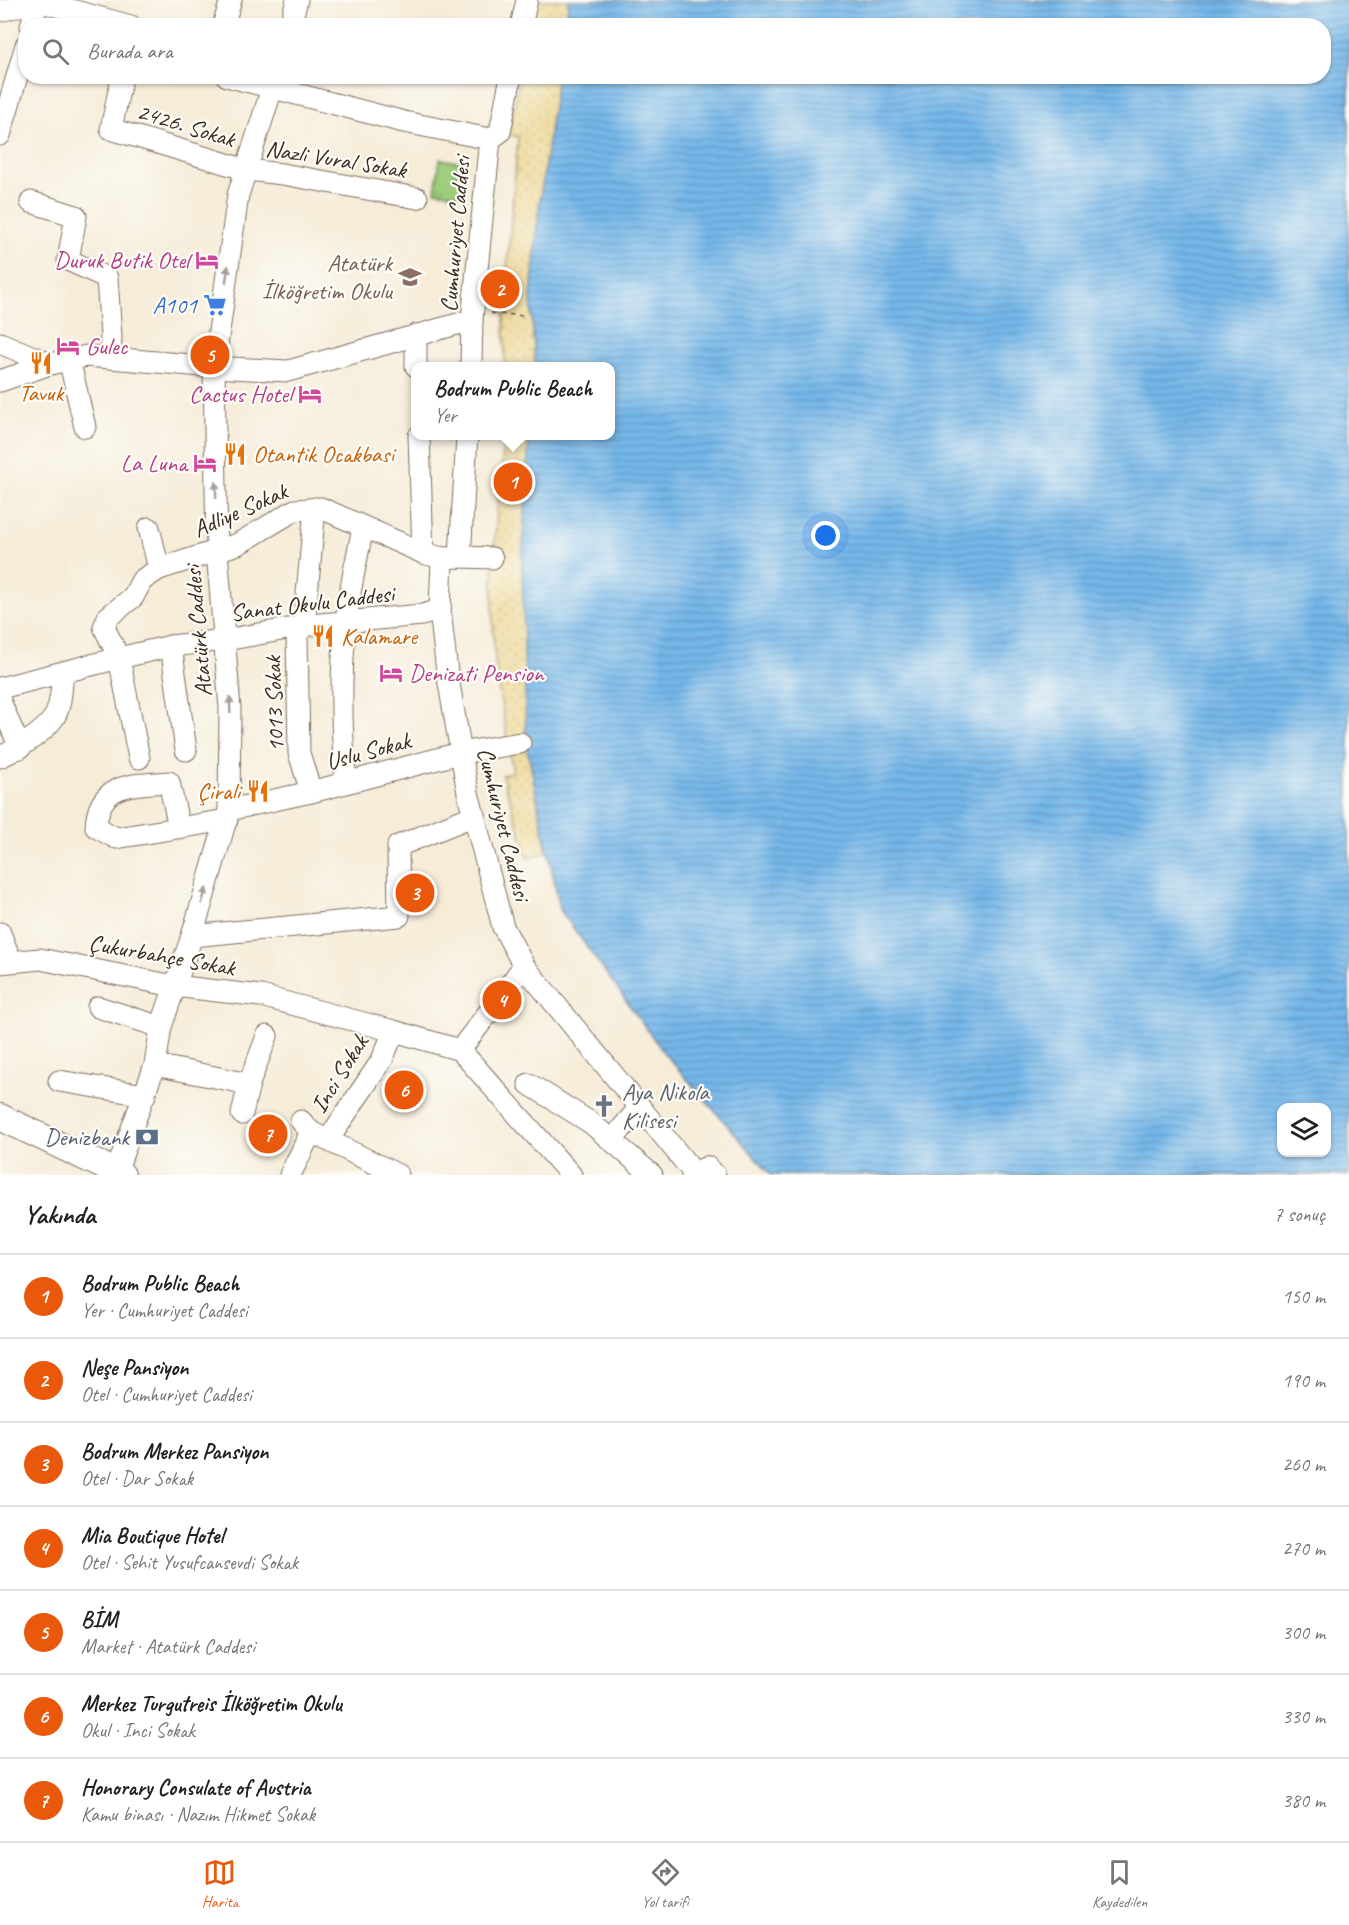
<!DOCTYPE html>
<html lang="tr">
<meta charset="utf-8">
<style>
body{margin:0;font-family:Caveat,sans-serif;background:#f6f6f6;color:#222}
.controls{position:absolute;right:18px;bottom:18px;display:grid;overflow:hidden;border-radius:12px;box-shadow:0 2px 4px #0004}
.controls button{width:54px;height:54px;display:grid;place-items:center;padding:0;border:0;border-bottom:2px solid #e0e0e0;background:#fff;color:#222;font:30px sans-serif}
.you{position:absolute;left:826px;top:536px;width:21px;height:21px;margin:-15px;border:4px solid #fff;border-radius:50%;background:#1a73e8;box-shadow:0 0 0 9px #1a73e833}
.badge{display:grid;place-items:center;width:39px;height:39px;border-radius:50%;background:#ea580c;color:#fff;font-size:20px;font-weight:700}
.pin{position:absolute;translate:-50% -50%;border:3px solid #fff;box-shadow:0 2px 6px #0006}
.popup{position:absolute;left:411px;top:362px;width:204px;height:78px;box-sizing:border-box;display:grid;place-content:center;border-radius:12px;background:#fff;filter:drop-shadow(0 2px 4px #0005);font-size:20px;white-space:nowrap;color:#767676}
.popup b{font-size:22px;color:#222}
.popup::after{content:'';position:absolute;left:50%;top:100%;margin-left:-12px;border:12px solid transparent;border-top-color:#fff}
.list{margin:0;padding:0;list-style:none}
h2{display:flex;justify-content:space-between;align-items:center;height:78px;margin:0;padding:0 24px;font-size:26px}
h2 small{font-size:20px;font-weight:400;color:#767676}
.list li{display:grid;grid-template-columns:39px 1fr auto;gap:18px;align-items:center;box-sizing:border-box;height:84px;padding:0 24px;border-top:2px solid #e0e0e0}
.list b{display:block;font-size:22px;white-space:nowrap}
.list p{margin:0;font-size:20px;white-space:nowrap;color:#767676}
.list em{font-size:20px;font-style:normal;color:#767676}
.icon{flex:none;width:33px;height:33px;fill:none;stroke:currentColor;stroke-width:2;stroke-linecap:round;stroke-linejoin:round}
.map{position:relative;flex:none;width:1349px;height:1175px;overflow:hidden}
.search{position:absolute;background:#fff;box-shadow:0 2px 4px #0004;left:18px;right:18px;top:18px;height:66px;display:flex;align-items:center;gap:15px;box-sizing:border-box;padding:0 21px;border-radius:24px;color:#767676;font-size:22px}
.sheet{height:666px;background:#fff}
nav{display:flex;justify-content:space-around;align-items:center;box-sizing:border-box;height:84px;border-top:2px solid #e0e0e0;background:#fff;font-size:16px;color:#767676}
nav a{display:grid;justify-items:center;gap:3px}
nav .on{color:#ea580c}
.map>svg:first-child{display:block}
.sand{fill:url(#sand-dots);stroke:#94825e;stroke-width:1.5}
.park{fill:url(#park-tufts);stroke:#6c7c4d;stroke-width:1.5}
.water{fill:url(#water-rules);stroke:#587084;stroke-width:1.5;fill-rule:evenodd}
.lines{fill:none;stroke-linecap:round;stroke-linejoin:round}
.minor-casing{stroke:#7c6e5f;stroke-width:23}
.major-casing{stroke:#7c6e5f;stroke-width:28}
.path{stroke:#7c6e5f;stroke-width:2;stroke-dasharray:4.5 4.5;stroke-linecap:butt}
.minor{stroke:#fff;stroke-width:21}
.major{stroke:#fff;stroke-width:26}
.oneway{fill:#a79f9a}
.labels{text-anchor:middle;stroke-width:4.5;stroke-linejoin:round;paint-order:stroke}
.street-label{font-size:24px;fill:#3b2a1e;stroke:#fdfcf7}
.hotel-label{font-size:24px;fill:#b23c85;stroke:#fdfcf7;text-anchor:end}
.education-label{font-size:24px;fill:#785e54;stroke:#fdfcf7;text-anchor:end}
.shop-label{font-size:24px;fill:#366cbe;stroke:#fdfcf7;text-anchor:end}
.food-label{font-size:24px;fill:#c56008;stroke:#fdfcf7;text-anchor:start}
.worship-label{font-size:24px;fill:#5b616d;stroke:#fdfcf7;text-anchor:start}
.service-label{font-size:24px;fill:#4e5e75;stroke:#fdfcf7;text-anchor:end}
</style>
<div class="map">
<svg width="1349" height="1175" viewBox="0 0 1349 1175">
<defs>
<pattern id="sand-dots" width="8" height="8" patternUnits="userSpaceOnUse" patternTransform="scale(1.5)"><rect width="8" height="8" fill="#eeda9e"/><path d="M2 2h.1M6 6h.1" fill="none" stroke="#cdbb88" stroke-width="1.8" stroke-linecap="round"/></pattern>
<pattern id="park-tufts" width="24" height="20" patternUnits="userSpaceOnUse" patternTransform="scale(1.5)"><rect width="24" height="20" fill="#9ccd7c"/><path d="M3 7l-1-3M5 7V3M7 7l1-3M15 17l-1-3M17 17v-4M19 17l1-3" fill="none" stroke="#87b06b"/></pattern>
<pattern id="water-rules" width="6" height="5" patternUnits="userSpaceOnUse" patternTransform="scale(1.5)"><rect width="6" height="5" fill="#75b7ea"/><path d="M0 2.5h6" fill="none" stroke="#6195bd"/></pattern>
</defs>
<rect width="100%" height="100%" fill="#fdfcf7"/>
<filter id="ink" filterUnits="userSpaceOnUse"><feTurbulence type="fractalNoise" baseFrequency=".0167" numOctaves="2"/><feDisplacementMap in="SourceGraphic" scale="12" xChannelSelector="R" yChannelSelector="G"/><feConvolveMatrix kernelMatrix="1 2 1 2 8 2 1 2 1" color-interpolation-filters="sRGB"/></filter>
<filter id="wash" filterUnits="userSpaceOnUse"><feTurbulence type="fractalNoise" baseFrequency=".008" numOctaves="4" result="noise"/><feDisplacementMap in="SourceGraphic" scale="24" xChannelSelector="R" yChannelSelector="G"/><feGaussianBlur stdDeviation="1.35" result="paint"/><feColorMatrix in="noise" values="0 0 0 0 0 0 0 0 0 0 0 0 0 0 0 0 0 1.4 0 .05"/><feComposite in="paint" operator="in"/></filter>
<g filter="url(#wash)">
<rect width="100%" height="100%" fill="#f6ecd8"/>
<!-- sand -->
<g class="sand">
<polygon points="535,0 569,0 565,25 530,26"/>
<polygon points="520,77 557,77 539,208 531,297 535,366 505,366 504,306 518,137 508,134"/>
<path d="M505,436H529L522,561L536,797L547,852L528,858L502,775L513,772C508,738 500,703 496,668C488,591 496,512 505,436Z"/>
</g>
<!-- park -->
<polygon class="park" points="440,159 465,163 461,195 435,191"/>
<!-- water -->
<path class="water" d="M569,0H1349V1175H771L664,1053L560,910L526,743L522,561L529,436H610V366H535L531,297L539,208L557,77L1324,76V26L565,25ZM1282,1108H1326V1152H1282Z"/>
</g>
<g filter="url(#ink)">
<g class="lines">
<!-- minor casing -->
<g class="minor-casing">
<g id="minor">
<polyline points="0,11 38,1 131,26"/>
<polyline points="31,26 38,1"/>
<polyline points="223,26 231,0"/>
<polyline points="290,26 297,0"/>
<polyline points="521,26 527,0"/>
<polyline points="122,76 111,129 247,170 282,174 417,198"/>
<polyline points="227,76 404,122 490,139"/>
<polyline points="0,135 26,45"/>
<polyline points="31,202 76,216 68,260 107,278 111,337 110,356"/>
<polyline points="416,335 416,366"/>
<polyline points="0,343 50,364"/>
<polyline points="69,359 85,427"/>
<polyline points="471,366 472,320 490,139 500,132 511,76"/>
<polyline points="0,381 50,364 87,356 214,367 288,371 472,320"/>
<polyline points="419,436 423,553"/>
<polyline points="467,436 460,557 442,558 440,610 447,672 468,793 503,927 524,966 694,1173 692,1175"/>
<polyline points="149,528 159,569"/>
<polyline points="460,557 492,558"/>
<polyline points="171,646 186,750"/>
<polyline points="0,688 119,658 104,627 108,617 133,597 142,580 159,569 238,544 295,510 321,508 423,553 442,558"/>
<polyline points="0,701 20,748"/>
<path d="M0,757C16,750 42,734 53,719C62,707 61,686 63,673"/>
<polyline points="139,758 119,658 171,646 225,640 310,625 422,615 440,610"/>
<path d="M346,783C341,730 340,675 346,622C349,590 357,559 363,527"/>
<polyline points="311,792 299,753 297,634 304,626 315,508"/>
<polyline points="229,810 311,792 460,753 520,743"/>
<path d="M179,827L169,782C134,785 98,781 96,827L116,838L227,820"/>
<polyline points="0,933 11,961"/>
<polyline points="192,936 399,916 398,846 475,815"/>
<polyline points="0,963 40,959 174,986 261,996 394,1031"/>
<polyline points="98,1007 161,1027"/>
<polyline points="460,1050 571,1175"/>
<polyline points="460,1050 524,966"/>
<polyline points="155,1065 249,1084"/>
<polyline points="59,1081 145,1095"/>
<polyline points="529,1084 591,1123 652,1175"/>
<polyline points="242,1114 249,1084 267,1036"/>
<polyline points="301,1121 311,1132 398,1175"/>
<polyline points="328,1140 382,1060 394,1031 460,1050"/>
<polyline points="612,1140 640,1107"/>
<polyline points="116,1172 155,1065 161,1027 192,936 229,810 230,708 217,551 214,367 238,195 276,76"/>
<polyline points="694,1173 707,1167 715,1175"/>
<polyline points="290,1175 311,1132"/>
</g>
</g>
<!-- major casing -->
<g class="major-casing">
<polyline id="major" points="0,1117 122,1175"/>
</g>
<!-- path -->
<polyline class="path" points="491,313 525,316"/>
<!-- minor -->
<use href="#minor" class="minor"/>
<!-- major -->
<use href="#major" class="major"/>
</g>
<!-- one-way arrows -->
<defs><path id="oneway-solid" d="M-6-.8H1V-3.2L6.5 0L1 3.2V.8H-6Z" transform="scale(1.5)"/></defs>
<g class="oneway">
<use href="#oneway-solid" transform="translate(227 274) rotate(-82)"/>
<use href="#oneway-solid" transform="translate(216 490) rotate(-91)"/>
<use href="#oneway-solid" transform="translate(230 705) rotate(-92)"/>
<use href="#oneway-solid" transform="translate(204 896) rotate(-73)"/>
</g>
</g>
<!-- icons -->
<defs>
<g id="hotel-bare" transform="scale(1.8)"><path d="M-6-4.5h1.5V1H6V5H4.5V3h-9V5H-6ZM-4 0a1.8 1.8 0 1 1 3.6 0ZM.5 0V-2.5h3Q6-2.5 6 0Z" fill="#d1479c" stroke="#fdfcf7" stroke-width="2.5" paint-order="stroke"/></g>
<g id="school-bare" transform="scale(1.8)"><path d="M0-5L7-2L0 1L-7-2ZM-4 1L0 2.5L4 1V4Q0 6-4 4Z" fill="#8d6e63" stroke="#fdfcf7" stroke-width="2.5" paint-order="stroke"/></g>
<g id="supermarket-bare" transform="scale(1.8)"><path d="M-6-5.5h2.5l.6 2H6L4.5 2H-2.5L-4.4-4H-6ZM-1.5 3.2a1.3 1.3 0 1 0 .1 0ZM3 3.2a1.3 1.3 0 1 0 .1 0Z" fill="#3f7fe0" stroke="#fdfcf7" stroke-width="2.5" paint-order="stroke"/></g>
<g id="restaurant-bare" transform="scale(1.8)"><path d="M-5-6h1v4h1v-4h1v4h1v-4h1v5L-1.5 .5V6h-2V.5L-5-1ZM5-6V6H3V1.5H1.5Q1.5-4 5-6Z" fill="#e8710a" stroke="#fdfcf7" stroke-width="2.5" paint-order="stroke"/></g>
<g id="church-bare" transform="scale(1.8)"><path d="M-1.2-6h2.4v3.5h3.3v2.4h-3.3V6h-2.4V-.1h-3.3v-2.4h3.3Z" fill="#6b7280" stroke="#fdfcf7" stroke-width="2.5" paint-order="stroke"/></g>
<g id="bank-bare" transform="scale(1.8)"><path d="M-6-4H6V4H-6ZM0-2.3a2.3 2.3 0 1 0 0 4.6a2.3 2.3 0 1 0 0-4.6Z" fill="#5c6f8a" stroke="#fdfcf7" stroke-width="2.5" paint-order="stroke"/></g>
</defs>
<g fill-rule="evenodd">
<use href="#hotel-bare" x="207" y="260"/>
<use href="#school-bare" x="410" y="277"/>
<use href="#supermarket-bare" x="215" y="305"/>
<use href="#hotel-bare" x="68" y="346"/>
<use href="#restaurant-bare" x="41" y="363"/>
<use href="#hotel-bare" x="310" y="394"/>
<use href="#restaurant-bare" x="235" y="454"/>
<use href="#hotel-bare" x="205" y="463"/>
<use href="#restaurant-bare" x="323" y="636"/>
<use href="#hotel-bare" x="391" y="673"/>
<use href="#restaurant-bare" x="258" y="791"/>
<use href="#church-bare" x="604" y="1106"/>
<use href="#bank-bare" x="147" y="1137"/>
</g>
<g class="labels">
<!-- street labels -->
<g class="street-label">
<text transform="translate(186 125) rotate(17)" y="8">2426. Sokak</text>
<text transform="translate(336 159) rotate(9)" y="8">Nazli Vural Sokak</text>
<text transform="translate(455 234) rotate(-85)" y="8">Cumhuriyet Caddesi</text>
<text transform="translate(240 510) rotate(-24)" y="8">Adliye Sokak</text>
<text transform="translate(312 603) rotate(-7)" y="8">Sanat Okulu Caddesi</text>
<text transform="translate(198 631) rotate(-95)" y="8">Atatürk Caddesi</text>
<text transform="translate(274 704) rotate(-92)" y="8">1013 Sokak</text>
<text transform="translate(368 751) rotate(-15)" y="8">Uslu Sokak</text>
<text transform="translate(504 824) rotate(76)" y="8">Cumhuriyet Caddesi</text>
<text transform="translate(162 955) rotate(10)" y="8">Çukurbahçe Sokak</text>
<text transform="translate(339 1074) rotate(-58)" y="8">Inci Sokak</text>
</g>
<!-- hotel labels -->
<g class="hotel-label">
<text x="189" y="268">Duruk Butik Otel</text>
<text x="86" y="354" text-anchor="start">Gulec</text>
<text x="292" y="402">Cactus Hotel</text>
<text x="187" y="471">La Luna</text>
<text x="409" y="681" text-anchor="start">Denizati Pension</text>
</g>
<!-- education labels -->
<g class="education-label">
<text x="392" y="271">Atatürk<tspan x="392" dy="28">İlköğretim Okulu</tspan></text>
</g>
<!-- shop labels -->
<g class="shop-label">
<text x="197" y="313">A101</text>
</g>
<!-- food labels -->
<g class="food-label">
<text x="41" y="401" text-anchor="middle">Tavuk</text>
<text x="253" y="462">Otantik Ocakbasi</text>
<text x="341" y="644">Kalamare</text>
<text x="240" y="799" text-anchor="end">Çirali</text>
</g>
<!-- worship labels -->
<g class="worship-label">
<text x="622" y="1100">Aya Nikola<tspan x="622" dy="28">Kilisesi</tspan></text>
</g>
<!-- service labels -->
<g class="service-label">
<text x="129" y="1145">Denizbank</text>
</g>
</g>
</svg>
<div class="controls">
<button><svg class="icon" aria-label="layers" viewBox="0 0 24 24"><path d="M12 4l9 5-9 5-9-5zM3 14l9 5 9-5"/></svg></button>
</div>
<div class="you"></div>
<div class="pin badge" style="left:513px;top:482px">1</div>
<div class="popup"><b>Bodrum Public Beach</b>Yer</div>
<div class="pin badge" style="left:500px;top:289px">2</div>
<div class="pin badge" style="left:415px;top:893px">3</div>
<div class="pin badge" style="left:502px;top:1000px">4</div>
<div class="pin badge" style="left:210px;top:355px">5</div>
<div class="pin badge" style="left:404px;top:1090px">6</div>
<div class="pin badge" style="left:268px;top:1134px">7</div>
<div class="search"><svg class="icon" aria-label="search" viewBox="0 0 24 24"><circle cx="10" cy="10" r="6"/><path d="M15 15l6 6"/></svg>Burada ara</div>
</div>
<section class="sheet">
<h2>Yakında<small>7 sonuç</small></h2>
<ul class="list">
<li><span class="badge">1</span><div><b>Bodrum Public Beach</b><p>Yer · Cumhuriyet Caddesi</p></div><em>150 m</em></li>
<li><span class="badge">2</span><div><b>Neşe Pansiyon</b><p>Otel · Cumhuriyet Caddesi</p></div><em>190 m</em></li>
<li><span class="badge">3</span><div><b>Bodrum Merkez Pansiyon</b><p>Otel · Dar Sokak</p></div><em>260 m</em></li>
<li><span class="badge">4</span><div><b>Mia Boutique Hotel</b><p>Otel · Sehit Yusufcansevdi Sokak</p></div><em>270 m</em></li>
<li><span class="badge">5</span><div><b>BİM</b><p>Market · Atatürk Caddesi</p></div><em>300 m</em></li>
<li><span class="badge">6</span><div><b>Merkez Turgutreis İlköğretim Okulu</b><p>Okul · Inci Sokak</p></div><em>330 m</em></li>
<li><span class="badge">7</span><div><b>Honorary Consulate of Austria</b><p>Kamu binası · Nazım Hikmet Sokak</p></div><em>380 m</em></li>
</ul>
</section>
<nav>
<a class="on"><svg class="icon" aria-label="map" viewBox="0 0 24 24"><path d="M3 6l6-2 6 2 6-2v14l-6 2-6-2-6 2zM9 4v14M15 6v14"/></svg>Harita</a>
<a><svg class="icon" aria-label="directions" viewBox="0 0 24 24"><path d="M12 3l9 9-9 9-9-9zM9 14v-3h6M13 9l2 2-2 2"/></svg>Yol tarifi</a>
<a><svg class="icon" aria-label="saved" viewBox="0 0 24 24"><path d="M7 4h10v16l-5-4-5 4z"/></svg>Kaydedilen</a>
</nav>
